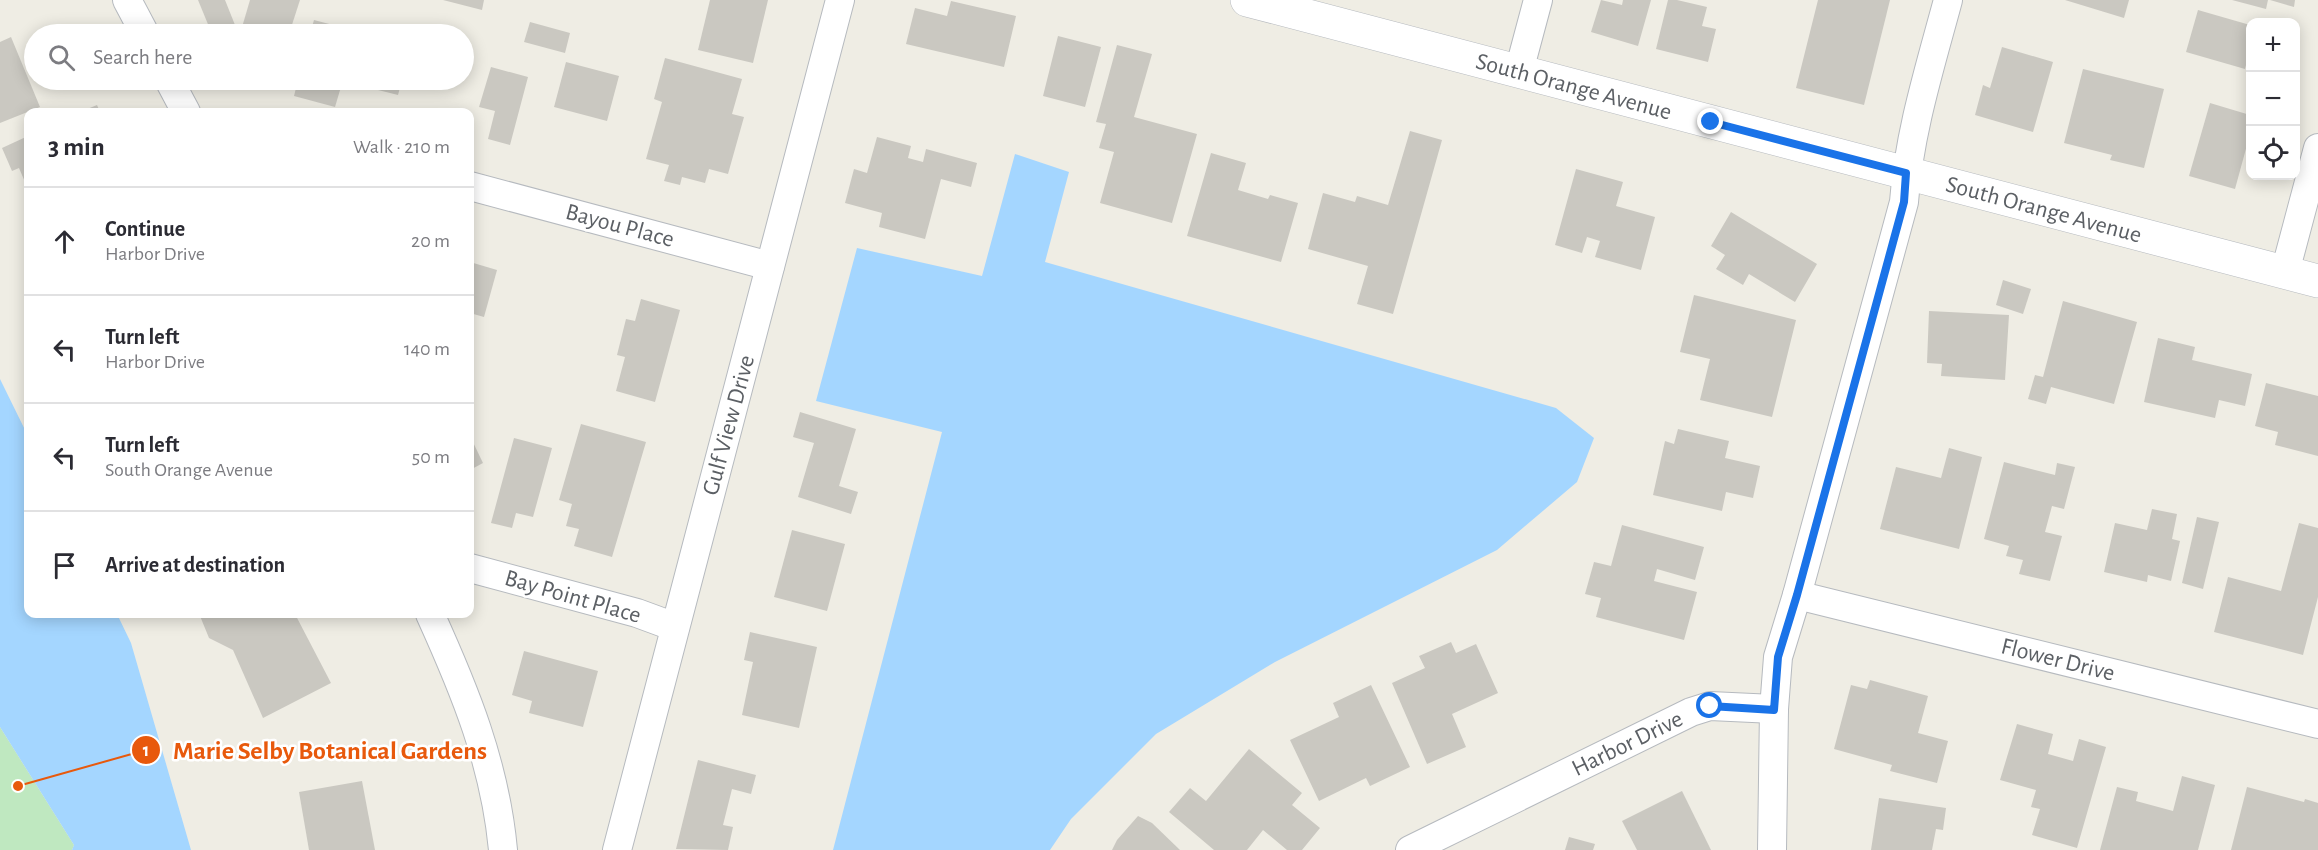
<!DOCTYPE html>
<meta charset="utf-8">
<style>
body{margin:0;font-family:"Alegreya Sans",sans-serif;background:#f2f2f3;color:#2b2b33}
.controls{position:absolute;right:18px;top:18px;display:grid;overflow:hidden;border-radius:12px;box-shadow:0 3px 15px #0003}
.controls button{width:54px;height:54px;display:grid;place-items:center;padding:0;border:0;border-bottom:2px solid #e1e1e2;background:#fff;color:#2b2b33;font:30px sans-serif}
.stop{position:absolute;width:18px;height:18px;margin:-14px;border:4px solid #1a73e8;border-radius:50%;background:#fff}
.stop.end{background:#1a73e8;border-color:#fff;box-shadow:0 2px 6px #0008}
.list{margin:0;padding:0;list-style:none}
h2{display:flex;justify-content:space-between;align-items:center;height:78px;margin:0;padding:0 24px;font-size:26px}
h2 small{font-size:20px;font-weight:400;color:#7c7c81}
.list li{display:grid;grid-template-columns:39px 1fr auto;gap:18px;align-items:center;box-sizing:border-box;height:108px;padding:0 24px;border-top:2px solid #e1e1e2}
.list b{display:block;font-size:22px;white-space:nowrap}
.list p{margin:0;font-size:20px;white-space:nowrap;color:#7c7c81}
.list em{font-size:20px;font-style:normal;color:#7c7c81}
.icon{flex:none;width:33px;height:33px;fill:none;stroke:currentColor;stroke-width:2;stroke-linecap:round;stroke-linejoin:round}
.map{position:relative;flex:none;width:2318px;height:850px;overflow:hidden}
.search{position:absolute;background:#fff;box-shadow:0 3px 15px #0003;left:24px;top:24px;width:450px;height:66px;display:flex;align-items:center;gap:15px;box-sizing:border-box;padding:0 21px;border-radius:33px;color:#7c7c81;font-size:22px}
.panel{position:absolute;background:#fff;box-shadow:0 3px 15px #0003;left:24px;top:108px;width:450px;height:510px;border-radius:12px}
.map>svg:first-child{display:block}
.green{fill:#bfe8c0}
.water{fill:#a4d6ff}
.building{fill:#cac8c1}
.lines{fill:none;stroke-linecap:round;stroke-linejoin:round}
.minor-casing{stroke:#b6babf;stroke-width:30}
.tertiary-casing{stroke:#b6babf;stroke-width:34}
.minor{stroke:#fff;stroke-width:28}
.tertiary{stroke:#fff;stroke-width:33}
.route{stroke:#1a73e8;stroke-width:8}
.labels{text-anchor:middle;stroke-width:5;stroke-linejoin:round;paint-order:stroke}
.street-label{font-size:24px;fill:#5c6065;stroke:#fff}
.leader{fill:none;stroke:#e8590c;stroke-width:2}
.callout-dot{fill:#e8590c;stroke:#fff;stroke-width:2}
.mark-label{font-size:18px;text-anchor:middle;font-weight:bold;fill:#fff}
.callout-label{font-size:26px;text-anchor:middle;font-weight:bold;fill:#e8590c;stroke:#fff;stroke-width:5;stroke-linejoin:round;paint-order:stroke}
</style>
<div class="map">
<svg width="2318" height="850" viewBox="0 0 2318 850">
<rect width="100%" height="100%" fill="#efede4"/>
<!-- green -->
<polygon class="green" points="0,727 74,845 72,850 0,850"/>
<!-- water -->
<g class="water">
<polygon points="1015,154 1069,172 1045,262 1556,408 1594,438 1577,482 1497,550 1275,662 1156,734 1071,819 1050,850 833,850 942,432 816,401 857,248 982,276"/>
<polygon points="0,379 28,436 28,614 117,614 131,643 191,850 72,850 74,845 0,727"/>
</g>
<!-- building -->
<g class="building">
<polygon points="198,0 225,0 237,30 226,34 212,34"/>
<polygon points="250,0 300,0 289,34 240,34"/>
<polygon points="443,0 484,0 482,10"/>
<polygon points="710,0 768,0 753,63 698,50"/>
<polygon points="1601,0 1622,5 1623,0 1651,0 1638,46 1591,32"/>
<polygon points="1668,0 1677,0 1707,7 1702,26 1716,29 1708,62 1656,49"/>
<polygon points="1818,0 1890,0 1864,105 1796,88"/>
<polygon points="2065,0 2129,0 2124,18"/>
<polygon points="2232,0 2268,0 2266,9"/>
<polygon points="2270,0 2295,0 2294,7"/>
<polygon points="951,1 1016,16 1004,67 906,44 915,8 947,16"/>
<polygon points="2198,10 2250,25 2250,49 2245,69 2186,52"/>
<polygon points="314,20 356,31 355,34 310,34"/>
<polygon points="530,22 570,33 565,53 524,42"/>
<polygon points="398,30 413,34 397,34"/>
<polygon points="1058,36 1101,47 1085,107 1043,96"/>
<polygon points="11,37 40,107 0,123 0,42"/>
<polygon points="1117,45 1152,54 1134,117 1197,134 1172,223 1100,203 1114,152 1099,148 1106,124 1096,122"/>
<polygon points="2002,47 2053,62 2033,132 1975,115 1983,85 1990,88"/>
<polygon points="665,58 742,79 732,114 744,117 728,174 709,169 705,183 682,177 680,185 664,181 669,165 646,159 662,102 654,99"/>
<polygon points="566,62 619,76 607,121 554,107"/>
<polygon points="491,67 528,77 510,145 488,139 495,111 479,107"/>
<polygon points="2083,69 2164,89 2144,168 2110,160 2112,155 2064,143"/>
<polygon points="260,80 276,80 275,85"/>
<polygon points="298,80 343,80 335,107 294,96"/>
<polygon points="368,80 402,80 398,95 366,87"/>
<polygon points="2210,103 2250,115 2250,134 2235,189 2189,176"/>
<polygon points="97,105 100,112 80,112"/>
<polygon points="1410,131 1442,140 1393,314 1357,304 1368,266 1308,249 1323,193 1355,202 1357,196 1388,205"/>
<polygon points="28,136 28,189 19,168 12,171 2,148"/>
<polygon points="877,137 911,146 908,158 923,162 926,149 977,163 971,187 941,179 925,239 879,227 882,213 845,203 854,169 867,173"/>
<polygon points="1211,153 1246,163 1238,190 1268,199 1270,195 1298,203 1281,262 1187,236"/>
<polygon points="1576,169 1623,182 1616,206 1655,217 1641,270 1595,257 1600,241 1587,237 1582,253 1555,245"/>
<polygon points="1731,212 1817,264 1795,302 1749,274 1743,285 1716,269 1725,255 1711,246"/>
<polygon points="470,262 497,270 484,317 470,313"/>
<polygon points="2003,280 2031,289 2023,314 1996,305"/>
<polygon points="1694,295 1796,320 1772,417 1700,400 1710,359 1680,352"/>
<polygon points="641,299 680,310 655,402 616,391 625,357 617,355 626,319 635,321"/>
<polygon points="2063,301 2137,322 2114,404 2051,387 2046,404 2028,399 2035,375 2043,377"/>
<polygon points="1929,311 2009,315 2005,380 1941,376 1942,364 1927,363"/>
<polygon points="2158,338 2195,347 2192,360 2252,374 2245,406 2219,400 2215,418 2144,402"/>
<polygon points="2266,383 2318,396 2318,456 2275,445 2278,432 2255,426"/>
<polygon points="800,412 856,429 839,486 858,492 851,514 798,497 814,443 793,437"/>
<polygon points="581,424 646,442 612,557 574,546 579,529 566,526 572,504 559,500"/>
<polygon points="1678,429 1729,441 1725,458 1760,466 1753,498 1726,492 1722,511 1653,495 1665,441 1674,444"/>
<polygon points="470,436 483,463 470,470"/>
<polygon points="514,438 552,448 533,517 516,513 512,528 491,523"/>
<polygon points="1949,448 1982,457 1959,549 1880,529 1896,467 1941,478"/>
<polygon points="2004,462 2055,475 2057,463 2075,467 2064,509 2052,506 2045,532 2062,536 2050,581 2019,574 2023,560 2006,556 2009,546 1984,539"/>
<polygon points="2152,509 2177,514 2172,539 2180,541 2171,581 2148,575 2147,582 2104,572 2115,523 2147,530"/>
<polygon points="2197,517 2219,522 2203,589 2182,583"/>
<polygon points="2299,523 2318,528 2318,597 2303,655 2214,632 2228,577 2281,591"/>
<polygon points="1622,525 1704,547 1695,580 1657,569 1654,581 1697,592 1684,640 1596,617 1601,598 1585,594 1594,562 1611,566"/>
<polygon points="792,530 845,544 827,611 774,597"/>
<polygon points="202,614 295,614 331,683 263,718 233,650 209,638 200,616"/>
<polygon points="750,632 817,647 799,728 742,715 753,662 744,660"/>
<polygon points="1451,642 1456,653 1476,644 1498,693 1452,714 1466,747 1427,764 1392,683 1425,668 1419,656"/>
<polygon points="524,651 598,671 583,727 529,713 532,701 512,695"/>
<polygon points="1870,680 1928,696 1918,733 1948,741 1937,783 1890,771 1892,765 1834,749 1851,685 1867,689"/>
<polygon points="1371,685 1410,767 1370,786 1366,778 1319,801 1290,740 1339,717 1333,703"/>
<polygon points="2017,724 2053,734 2048,754 2073,761 2079,739 2106,747 2077,848 2032,835 2040,809 2031,807 2036,790 2000,780"/>
<polygon points="1249,749 1302,793 1292,805 1320,828 1302,850 1287,850 1263,830 1247,850 1214,850 1169,812 1190,788 1206,801"/>
<polygon points="698,760 756,775 751,794 732,789 723,825 733,827 728,850 676,849"/>
<polygon points="2182,776 2215,785 2198,850 2100,850 2117,787 2138,792 2136,801 2173,811"/>
<polygon points="362,781 375,850 309,850 299,792"/>
<polygon points="2247,787 2304,802 2305,799 2318,803 2318,850 2231,850"/>
<polygon points="1682,791 1711,850 1637,850 1622,821"/>
<polygon points="1879,798 1946,808 1943,830 1936,829 1932,850 1871,850"/>
<polygon points="1138,816 1152,823 1180,850 1112,850 1117,840"/>
<polygon points="1569,837 1595,844 1593,850 1565,850"/>
</g>
<g class="lines">
<!-- minor casing -->
<g class="minor-casing">
<g id="minor">
<polyline points="127,0 145,34"/>
<polyline points="1519,71 1538,0"/>
<polyline points="169,80 186,112"/>
<polyline points="470,186 770,266"/>
<polyline points="2285,272 2318,148"/>
<polyline points="470,568 637,613 675,627"/>
<polyline points="1797,595 2318,724"/>
<path d="M430,614C465,691 495,764 503,850"/>
<polyline points="617,850 840,0"/>
<polyline points="1410,850 1691,712 1710,706 1774,709"/>
<path d="M1772,850L1774,709L1778,657L1797,595L1904,202C1909,133 1930,67 1948,0"/>
</g>
</g>
<!-- tertiary casing -->
<g class="tertiary-casing">
<polyline id="tertiary" points="1247,0 2318,281"/>
</g>
<!-- minor -->
<use href="#minor" class="minor"/>
<!-- tertiary -->
<use href="#tertiary" class="tertiary"/>
</g>
<g class="lines">
<!-- route -->
<polyline class="route" points="1710,706 1774,710 1778,657 1797,595 1904,202 1906,173 1711,122"/>
</g>
<g class="labels">
<!-- street labels -->
<g class="street-label">
<text transform="translate(1574 86) rotate(15)" y="8">South Orange Avenue</text>
<text transform="translate(2044 209) rotate(15)" y="8">South Orange Avenue</text>
<text transform="translate(620 225) rotate(15)" y="8">Bayou Place</text>
<text transform="translate(728 425) rotate(-75)" y="8">Gulf View Drive</text>
<text transform="translate(573 596) rotate(16)" y="8">Bay Point Place</text>
<text transform="translate(2058 659) rotate(14)" y="8">Flower Drive</text>
<text transform="translate(1627 743) rotate(-26)" y="8">Harbor Drive</text>
</g>
</g>
<!-- callouts -->
<path class="leader" d="M18 786L146 750"/>
<g class="callout-dot">
<circle cx="18" cy="786" r="6"/>
<circle cx="146" cy="750" r="15"/>
</g>
<g class="mark-label">
<text x="146" y="756">1</text>
</g>
<g class="callout-label">
<text x="330" y="759">Marie Selby Botanical Gardens</text>
</g>
</svg>
<div class="controls">
<button>+</button>
<button>−</button>
<button><svg class="icon" aria-label="locate" viewBox="0 0 24 24"><circle cx="12" cy="12" r="6"/><path d="M12 2v4M12 18v4M2 12h4M18 12h4"/></svg></button>
</div>
<div class="stop" style="left:1710px;top:706px"></div>
<div class="stop end" style="left:1711px;top:122px"></div>
<div class="search"><svg class="icon" aria-label="search" viewBox="0 0 24 24"><circle cx="10" cy="10" r="6"/><path d="M15 15l6 6"/></svg>Search here</div>
<section class="panel">
<h2>3 min<small>Walk · 210 m</small></h2>
<ul class="list">
<li><svg class="icon" aria-label="ahead" viewBox="0 0 24 24"><path d="M12 20V5M6 11l6-6 6 6"/></svg><div><b>Continue</b><p>Harbor Drive</p></div><em>20 m</em></li>
<li><svg class="icon" aria-label="left" viewBox="0 0 24 24"><path d="M17 20v-9H6M10 6l-5 5 5 5"/></svg><div><b>Turn left</b><p>Harbor Drive</p></div><em>140 m</em></li>
<li><svg class="icon" aria-label="left" viewBox="0 0 24 24"><path d="M17 20v-9H6M10 6l-5 5 5 5"/></svg><div><b>Turn left</b><p>South Orange Avenue</p></div><em>50 m</em></li>
<li><svg class="icon" aria-label="arrive" viewBox="0 0 24 24"><path d="M6 21V4h12l-3 4 3 4H6"/></svg><div><b>Arrive at destination</b></div></li>
</ul>
</section>
</div>
